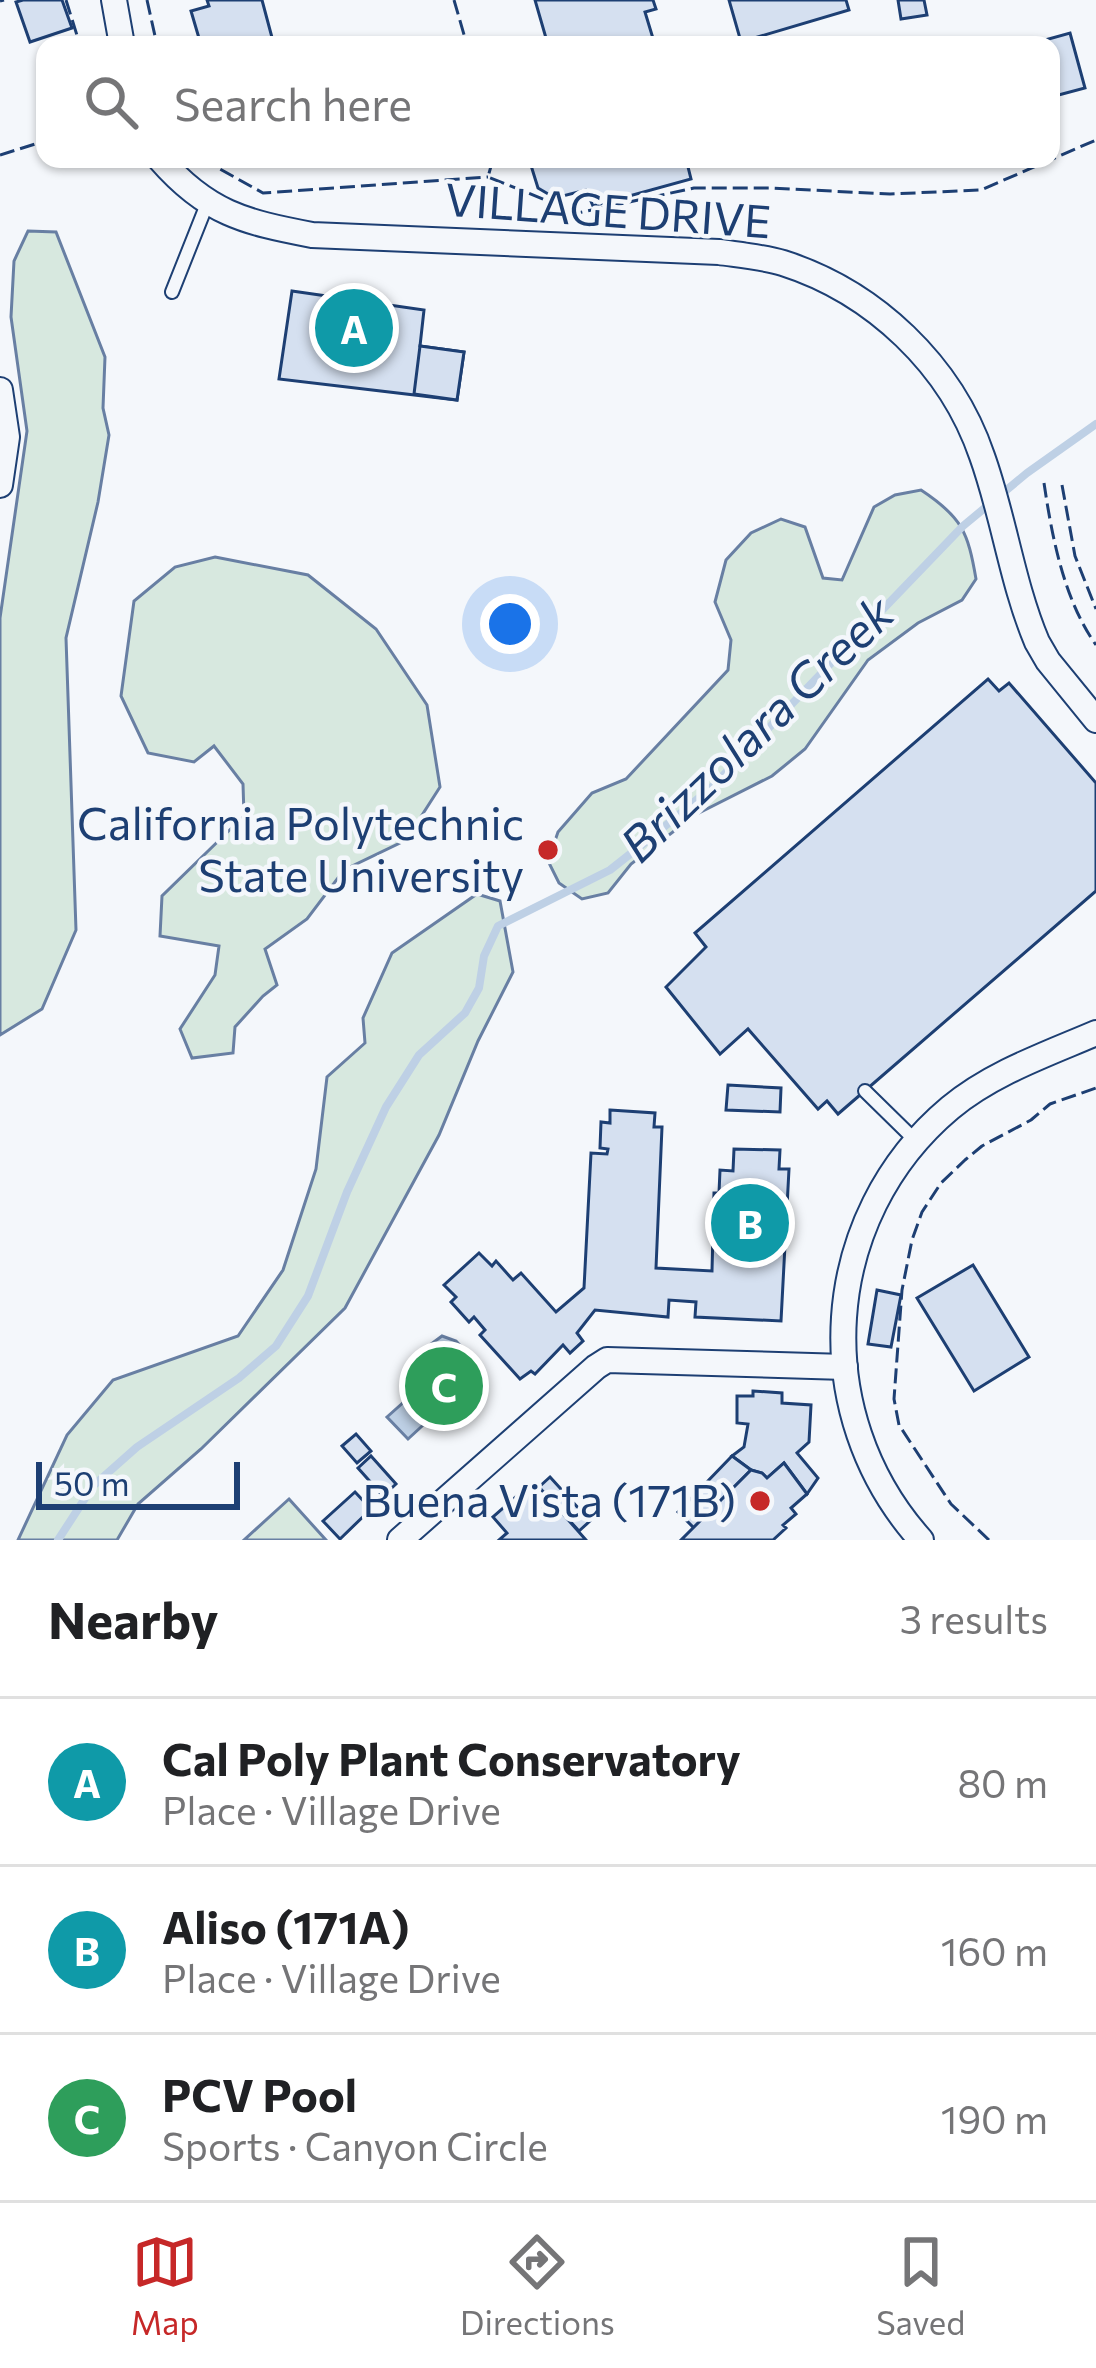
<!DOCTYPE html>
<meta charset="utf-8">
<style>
body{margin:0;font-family:Commissioner,sans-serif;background:#f6f6f6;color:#202124}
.scale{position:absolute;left:36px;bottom:30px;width:204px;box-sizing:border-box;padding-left:12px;border:6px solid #1d3f73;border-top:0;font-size:33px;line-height:42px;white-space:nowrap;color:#1d3f73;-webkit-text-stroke:9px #f4f7fb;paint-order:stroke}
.you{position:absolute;left:510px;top:624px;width:42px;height:42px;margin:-30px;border:9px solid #fff;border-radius:50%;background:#1a73e8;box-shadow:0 0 0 18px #1a73e833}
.badge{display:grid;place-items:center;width:78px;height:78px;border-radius:50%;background:#c62828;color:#fff;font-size:39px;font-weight:700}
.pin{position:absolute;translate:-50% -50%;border:6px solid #fff;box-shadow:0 3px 12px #0006}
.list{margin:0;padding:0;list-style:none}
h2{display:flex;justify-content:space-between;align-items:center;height:156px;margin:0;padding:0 48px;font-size:51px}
h2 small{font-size:39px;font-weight:400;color:#757577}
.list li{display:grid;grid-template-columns:78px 1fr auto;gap:36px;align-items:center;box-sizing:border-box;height:168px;padding:0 48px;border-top:3px solid #e0e0e0}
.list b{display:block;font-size:45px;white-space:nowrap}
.list p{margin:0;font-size:39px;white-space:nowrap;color:#757577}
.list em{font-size:39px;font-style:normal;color:#757577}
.icon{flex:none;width:66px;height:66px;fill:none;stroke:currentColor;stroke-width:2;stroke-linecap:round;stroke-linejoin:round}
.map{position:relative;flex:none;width:1096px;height:1540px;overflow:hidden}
.search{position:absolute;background:#fff;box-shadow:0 3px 9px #0004;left:36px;right:36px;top:36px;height:132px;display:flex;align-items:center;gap:30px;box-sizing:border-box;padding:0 42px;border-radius:24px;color:#757577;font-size:45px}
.sheet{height:660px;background:#fff}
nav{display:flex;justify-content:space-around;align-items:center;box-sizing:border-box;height:168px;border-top:3px solid #e0e0e0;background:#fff;font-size:33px;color:#757577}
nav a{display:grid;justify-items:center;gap:6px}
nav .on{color:#c62828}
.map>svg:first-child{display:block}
.green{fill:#d7e8df;stroke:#687fa3;stroke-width:3}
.water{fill:#bed0e5;stroke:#687fa3;stroke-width:3}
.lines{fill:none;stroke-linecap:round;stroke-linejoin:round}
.stream{stroke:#bed0e5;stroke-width:8}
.building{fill:#d5e0f0;stroke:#1d3f73;stroke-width:3}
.service-casing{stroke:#1d3f73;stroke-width:16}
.minor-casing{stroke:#1d3f73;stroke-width:28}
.service{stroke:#f4f7fb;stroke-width:12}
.minor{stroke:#f4f7fb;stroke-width:24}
.fence{stroke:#1d3f73;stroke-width:3;stroke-dasharray:15 6;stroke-linecap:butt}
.poi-dot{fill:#c62828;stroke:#f4f7fb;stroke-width:4.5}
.labels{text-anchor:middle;stroke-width:9;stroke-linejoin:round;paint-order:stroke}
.street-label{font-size:45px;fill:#1d3f73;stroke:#f4f7fb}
.poi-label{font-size:45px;fill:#1d3f73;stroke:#f4f7fb;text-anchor:end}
.water-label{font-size:48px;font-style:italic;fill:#1d3f73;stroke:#f4f7fb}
</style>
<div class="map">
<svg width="1096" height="1540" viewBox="0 0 1096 1540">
<rect width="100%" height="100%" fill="#f4f7fb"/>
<!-- green -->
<g class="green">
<polygon points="28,231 56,232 105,357 103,408 109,435 98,502 66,638 76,930 42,1009 0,1035 0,618 27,431 11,317 14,261"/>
<path d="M921,490C962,517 968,532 976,579L962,600L918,623L868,660L805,749L772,776L695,815L631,864L608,893L582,899L559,883L548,861L558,832L592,793L626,779L728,670L731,640L715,602L726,560L751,533L781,519L805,527L823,578L842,580L874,507L895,495Z"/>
<polygon points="215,557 308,575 376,629 427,705 440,787 406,840 344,870 307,919 265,949 277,985 263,996 235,1027 233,1053 192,1058 180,1029 215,975 219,946 160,936 162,896 244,816 243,784 214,746 194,762 148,753 121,696 134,601 175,567"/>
<polygon points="477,894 500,901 513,972 478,1041 439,1135 345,1308 201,1449 138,1504 117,1540 18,1540 67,1435 113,1380 238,1336 283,1270 316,1169 327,1077 365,1043 363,1018 392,953"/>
<polygon points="289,1499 326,1540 244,1540"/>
</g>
<!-- water -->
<polygon class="water" points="442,1336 456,1341 483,1370 408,1439 387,1417 424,1384 431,1344"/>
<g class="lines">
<!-- stream -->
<polyline class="stream" points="58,1540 93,1486 137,1447 239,1378 276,1346 308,1296 347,1192 386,1107 419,1055 465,1013 479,988 484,956 498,926 610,870 658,832 713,786 963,526 1027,473 1096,424"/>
</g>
<!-- building -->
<g class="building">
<polygon points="23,0 62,0 72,28 30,42 16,2"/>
<polygon points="207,0 262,0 274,45 201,45 191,11 209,6"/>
<polygon points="535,0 653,0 656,9 645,12 655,45 548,45"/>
<polygon points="729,0 846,0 849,10 741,42"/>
<polygon points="898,0 924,0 927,15 901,19"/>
<polygon points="1070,33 1085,88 1051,97 1051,45 1027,45"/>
<polygon points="529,159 686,159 691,179 593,206 586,190 555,198 538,188"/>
<polygon points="292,291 424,310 420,346 464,352 457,400 279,379"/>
<polygon points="420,346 464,352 457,400 414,394"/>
<polygon points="988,679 999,691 1009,683 1096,783 1096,891 838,1114 827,1101 818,1109 748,1029 720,1054 666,987 706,947 695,933"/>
<polygon points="728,1085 781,1088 780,1112 726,1110"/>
<polygon points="610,1110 655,1113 654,1127 662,1127 656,1268 712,1271 714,1193 719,1193 720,1170 733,1171 734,1149 780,1150 779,1169 789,1169 781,1321 695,1317 696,1302 669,1300 668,1317 595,1310 577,1333 583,1341 570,1353 563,1345 535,1374 531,1371 520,1379 480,1335 485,1330 474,1317 469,1322 451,1302 456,1297 444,1285 479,1253 492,1266 496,1261 513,1280 521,1273 556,1312 584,1288 591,1153 607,1154 608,1149 600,1148 601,1122 610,1123"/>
<polygon points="973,1265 1029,1357 974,1391 917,1298"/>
<polygon points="877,1290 901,1295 891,1347 868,1344"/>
<polygon points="753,1391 782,1393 782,1403 811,1405 809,1442 797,1453 818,1478 807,1494 784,1463 767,1478 762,1473 751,1470 732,1456 744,1447 748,1424 737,1423 737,1396 753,1396"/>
<polygon points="356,1434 371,1451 357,1463 342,1446"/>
<polygon points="371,1456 396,1484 383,1496 358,1468"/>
<polygon points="732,1456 751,1470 694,1528 678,1512"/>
<polygon points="784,1463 807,1494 791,1508 796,1514 783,1525 786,1528 773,1540 681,1540 751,1470 762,1473 767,1478"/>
<polygon points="550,1477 590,1521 579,1531 539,1487"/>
<polygon points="528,1486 542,1501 547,1496 586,1540 499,1540 507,1533 493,1517"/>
<polygon points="355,1492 371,1509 340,1539 323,1521"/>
</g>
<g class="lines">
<!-- service casing -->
<g class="service-casing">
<g id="service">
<polyline points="172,292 207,204"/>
<polyline points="865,1091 916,1141"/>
</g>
</g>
<!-- minor casing -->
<g class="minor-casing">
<g id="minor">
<polyline points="114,0 122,45"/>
<path d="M160,159C207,213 244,222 312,235L719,252C740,255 763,257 783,263C874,292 951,365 982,456C1004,517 1012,583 1037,642L1048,661L1096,720"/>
<polyline points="0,390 7,437 0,485"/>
<polyline points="400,1540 596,1367 607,1360 845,1367"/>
<path d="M921,1540C807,1413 820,1217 950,1108C992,1073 1047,1054 1096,1033"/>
</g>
</g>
<!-- service -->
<use href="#service" class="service"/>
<!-- minor -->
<use href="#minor" class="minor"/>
<!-- fence -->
<g class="fence">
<polyline points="66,0 80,45"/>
<polyline points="147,0 157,45"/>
<polyline points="454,0 467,45"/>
<polyline points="0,1 4,0"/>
<polyline points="0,155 45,141"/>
<polyline points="202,159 263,193 488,177"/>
<polyline points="493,159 488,177 578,213 694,188 770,188 890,194 981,190 1096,140"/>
<path d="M1044,483C1052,537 1064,600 1096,645"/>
<polyline points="1062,485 1075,556 1096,609"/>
<polyline points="989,1540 951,1504 899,1425 894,1399 902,1290 912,1240 922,1212 941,1183 965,1160 982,1146 1031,1120 1050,1104 1096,1088"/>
</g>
</g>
<!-- markers -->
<g class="poi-dot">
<circle cx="548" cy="850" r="12"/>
<circle cx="760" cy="1501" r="12"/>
</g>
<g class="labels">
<!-- street labels -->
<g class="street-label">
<text transform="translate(608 211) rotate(4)" y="16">VILLAGE DRIVE</text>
</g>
<!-- poi labels -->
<g class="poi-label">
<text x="524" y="840">California Polytechnic<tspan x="524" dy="52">State University</tspan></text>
<text x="736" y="1517">Buena Vista (171B)</text>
</g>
<!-- water labels -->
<g class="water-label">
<text transform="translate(757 729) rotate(-44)" y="17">Brizzolara Creek</text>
</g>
</g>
</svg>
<div class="scale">50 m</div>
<div class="you"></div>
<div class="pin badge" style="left:354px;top:328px;background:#0f9aa8">A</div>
<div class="pin badge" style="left:750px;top:1223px;background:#0f9aa8">B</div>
<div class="pin badge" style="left:444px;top:1386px;background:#2e9e5b">C</div>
<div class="search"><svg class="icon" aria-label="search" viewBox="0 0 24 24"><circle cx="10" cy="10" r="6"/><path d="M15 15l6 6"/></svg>Search here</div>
</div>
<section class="sheet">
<h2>Nearby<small>3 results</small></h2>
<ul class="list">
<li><span class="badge" style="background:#0f9aa8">A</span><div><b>Cal Poly Plant Conservatory</b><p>Place · Village Drive</p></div><em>80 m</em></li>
<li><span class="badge" style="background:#0f9aa8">B</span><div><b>Aliso (171A)</b><p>Place · Village Drive</p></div><em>160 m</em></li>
<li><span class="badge" style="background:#2e9e5b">C</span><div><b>PCV Pool</b><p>Sports · Canyon Circle</p></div><em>190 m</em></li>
</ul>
</section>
<nav>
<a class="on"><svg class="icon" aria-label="map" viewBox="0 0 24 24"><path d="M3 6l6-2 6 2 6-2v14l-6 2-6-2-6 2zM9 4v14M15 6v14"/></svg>Map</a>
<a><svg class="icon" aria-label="directions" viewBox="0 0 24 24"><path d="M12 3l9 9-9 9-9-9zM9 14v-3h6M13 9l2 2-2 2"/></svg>Directions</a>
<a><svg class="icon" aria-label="saved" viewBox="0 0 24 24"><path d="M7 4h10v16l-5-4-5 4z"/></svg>Saved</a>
</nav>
